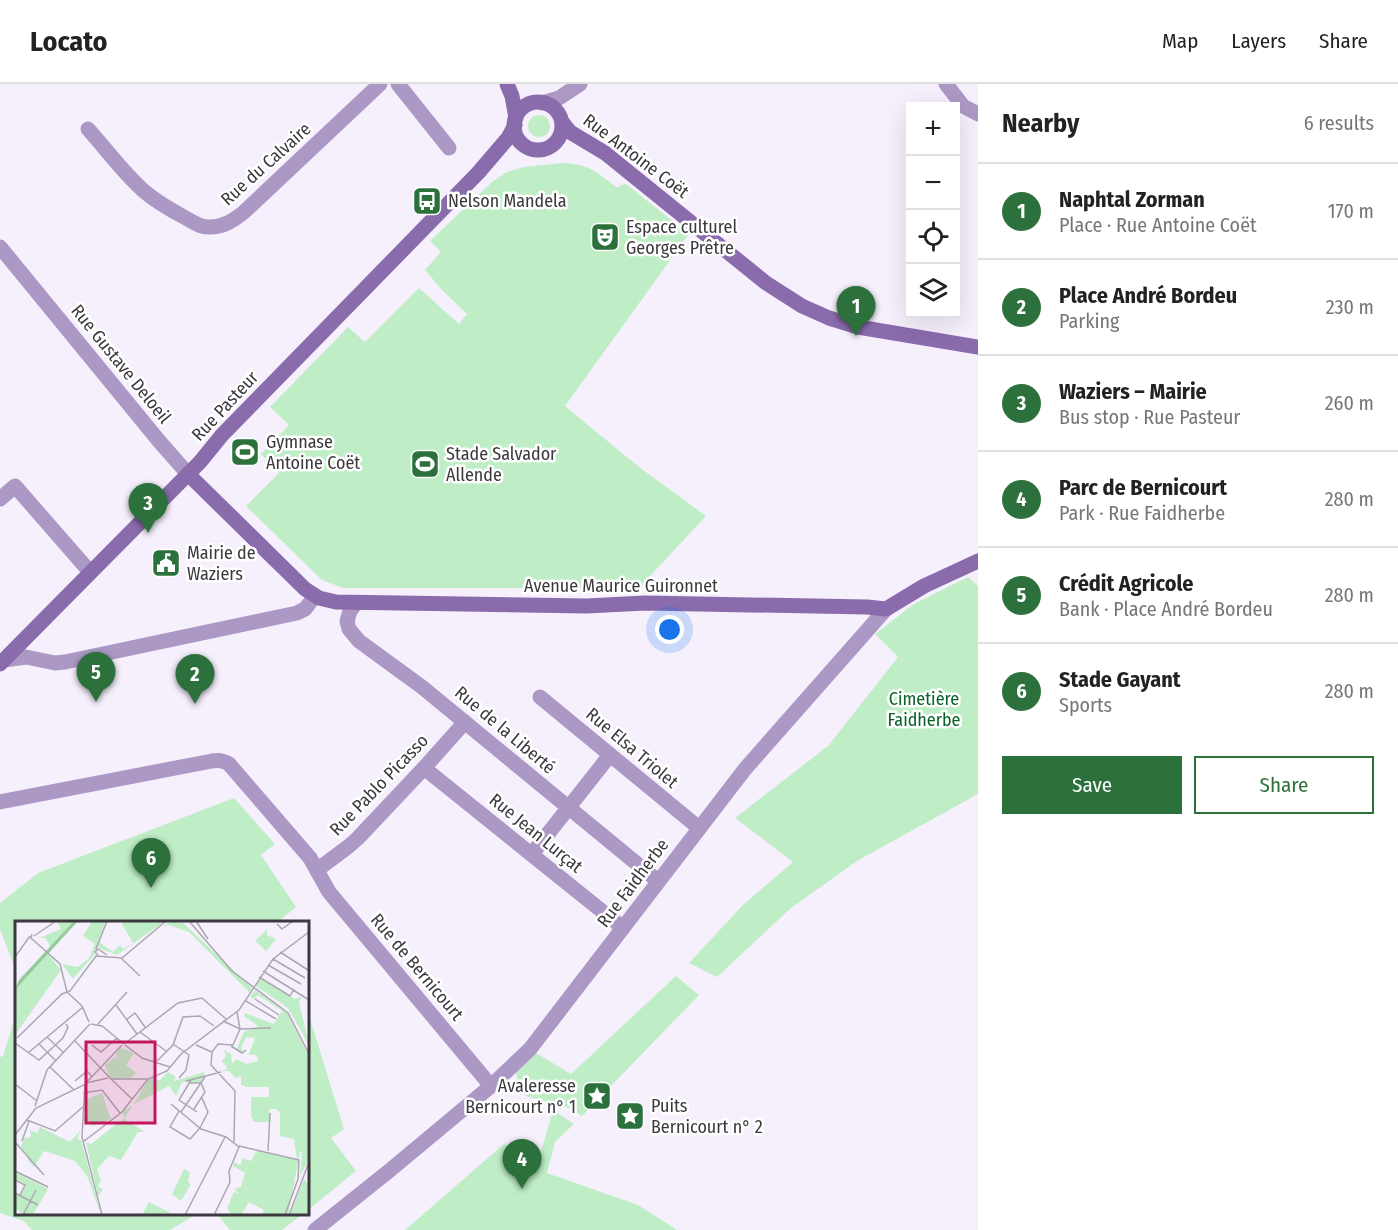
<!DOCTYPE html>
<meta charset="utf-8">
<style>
body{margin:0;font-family:"Fira Sans Condensed",sans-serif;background:#f6f6f6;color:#222}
.controls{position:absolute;right:18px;top:18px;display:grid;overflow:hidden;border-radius:0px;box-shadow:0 6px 24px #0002}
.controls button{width:54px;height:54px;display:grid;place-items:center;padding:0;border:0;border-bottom:2px solid #e0e0e0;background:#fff;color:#222;font:30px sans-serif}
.you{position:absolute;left:670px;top:546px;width:21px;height:21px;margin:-15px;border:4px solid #fff;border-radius:50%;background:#1a73e8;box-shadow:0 0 0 9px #1a73e833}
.badge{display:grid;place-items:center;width:39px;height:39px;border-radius:50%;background:#2c713c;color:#fff;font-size:20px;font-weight:700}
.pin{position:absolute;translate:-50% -50px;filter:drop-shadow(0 2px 3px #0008)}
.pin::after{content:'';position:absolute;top:32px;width:21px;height:18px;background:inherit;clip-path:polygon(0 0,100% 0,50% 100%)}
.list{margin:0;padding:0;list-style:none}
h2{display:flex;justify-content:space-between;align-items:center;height:78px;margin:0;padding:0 24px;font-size:26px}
h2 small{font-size:20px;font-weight:400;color:#767676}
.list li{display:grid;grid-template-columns:39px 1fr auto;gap:18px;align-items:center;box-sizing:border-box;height:96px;padding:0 24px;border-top:2px solid #e0e0e0}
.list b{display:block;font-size:22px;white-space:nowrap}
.list p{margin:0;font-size:20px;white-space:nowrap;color:#767676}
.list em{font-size:20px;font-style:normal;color:#767676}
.actions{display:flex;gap:12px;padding:18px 24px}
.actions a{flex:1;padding:14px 0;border:2px solid #2c713c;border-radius:0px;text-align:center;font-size:21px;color:#2c713c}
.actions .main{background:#2c713c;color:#fff}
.icon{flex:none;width:33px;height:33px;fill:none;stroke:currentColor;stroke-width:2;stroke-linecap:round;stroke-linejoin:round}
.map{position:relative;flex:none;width:978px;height:1146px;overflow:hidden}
header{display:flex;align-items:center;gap:36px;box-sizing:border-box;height:84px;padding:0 30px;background:#fff;border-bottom:2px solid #e0e0e0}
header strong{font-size:28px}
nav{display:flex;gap:33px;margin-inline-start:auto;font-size:21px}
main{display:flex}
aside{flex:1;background:#fff}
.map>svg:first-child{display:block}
.green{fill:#bfeec6}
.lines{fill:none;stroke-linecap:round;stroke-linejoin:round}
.street{stroke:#ac98c4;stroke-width:15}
.secondary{stroke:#8a6bab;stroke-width:15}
.labels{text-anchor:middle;stroke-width:5;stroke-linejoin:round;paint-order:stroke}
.street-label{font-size:18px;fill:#3b393e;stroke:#fff}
.poi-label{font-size:18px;fill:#3b393e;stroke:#fff;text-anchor:start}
.park-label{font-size:18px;fill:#0a6229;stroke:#fff}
.inset-road{fill:none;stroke:#aba7b1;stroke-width:1.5}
.view{fill:#c2185b;fill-opacity:0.15;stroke:#c2185b;stroke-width:3}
.inset-edge{fill:none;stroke:#3b393e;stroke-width:3}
</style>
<header>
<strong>Locato</strong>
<nav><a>Map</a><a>Layers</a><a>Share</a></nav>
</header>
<main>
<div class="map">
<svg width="978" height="1146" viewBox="0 0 978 1146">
<rect width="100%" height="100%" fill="#f6f0fd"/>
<!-- green -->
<g class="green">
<circle cx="539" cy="42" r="11"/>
<path d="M563,79C590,80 597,89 618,104L620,101L626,100L689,150L565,322L639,383L706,432L639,504H343L322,496L246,422L279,389L261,370L289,341L270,323L348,243L365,258L419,204L459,240L467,230L442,206L425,186L441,168L430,157L492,98L507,88L524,83Z"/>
<polygon points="968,493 978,502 978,710 857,777 791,824 717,893 689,879 743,821 793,778 735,734 828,662 898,573 875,550 914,520"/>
<polygon points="234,714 275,760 261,771 296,823 279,837 279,838 16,838 16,887 0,845 0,819 38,789"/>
<polygon points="676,892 699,911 582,1032 570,1024 526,1012 518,1002 516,988 536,969 571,990"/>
<polygon points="308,928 344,1045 331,1054 356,1087 308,1126"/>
<polygon points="16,930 16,1130 197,1130 170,1146 32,1146 24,1137 0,1129 0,973 3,972"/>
<polygon points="553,1026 574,1040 555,1058 547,1089 638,1121 677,1146 405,1146 504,1060 537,1082"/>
<polygon points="217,1130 303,1130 282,1146 230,1146"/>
</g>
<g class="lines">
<!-- street -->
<g class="street">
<polyline points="398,0 449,64"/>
<polyline points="946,0 963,22 978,30"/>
<polyline points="542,19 559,14 580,0"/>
<path d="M88,45C107,66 124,90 145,108C157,118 171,126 184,133C193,138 201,144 210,143C224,143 234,136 244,128L380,0"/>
<polyline points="0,163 159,357 188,390"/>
<polyline points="0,415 15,402 90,488"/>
<polyline points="356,519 350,527 347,537 349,545 359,557 422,603 658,797"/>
<polyline points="4,576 26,573 55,579 65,578 297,529 305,525 315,512"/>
<polyline points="540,613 699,744"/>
<polyline points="424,684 623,844"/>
<path d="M0,718L212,677C218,676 223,676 229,680L310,774L329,808L491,1002"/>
<polyline points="532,770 610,671"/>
<polyline points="317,786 349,762 358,754 424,684 465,638"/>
<polyline points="315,1146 389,1087 491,1002 530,965 745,685 886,525"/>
</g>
<!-- secondary -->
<g class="secondary">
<polyline points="507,0 512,12 516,34"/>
<circle cx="538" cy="42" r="24"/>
<polyline points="562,38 570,48 605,69 766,199 802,222 829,234 858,243 978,263"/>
<polyline points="188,390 305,505 319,514 336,518 587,522 645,519 867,523 886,525 924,502 978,477"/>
<polyline points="0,580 200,378 222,351 478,89 508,54 515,41"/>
</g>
</g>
<!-- icons -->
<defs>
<g id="bus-square" transform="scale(1.5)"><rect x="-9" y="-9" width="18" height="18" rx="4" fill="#2c713c" stroke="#fff"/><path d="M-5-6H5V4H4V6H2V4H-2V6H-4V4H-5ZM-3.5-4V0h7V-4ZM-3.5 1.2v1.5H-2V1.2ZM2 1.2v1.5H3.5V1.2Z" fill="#fff"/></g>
<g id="theatre-square" transform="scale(1.5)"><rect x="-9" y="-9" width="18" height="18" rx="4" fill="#2c713c" stroke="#fff"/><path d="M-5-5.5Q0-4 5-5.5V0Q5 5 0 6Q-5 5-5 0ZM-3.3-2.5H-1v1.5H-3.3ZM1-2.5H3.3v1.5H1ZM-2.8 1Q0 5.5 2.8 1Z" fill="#fff"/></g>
<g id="stadium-square" transform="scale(1.5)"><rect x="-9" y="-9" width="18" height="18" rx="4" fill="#2c713c" stroke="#fff"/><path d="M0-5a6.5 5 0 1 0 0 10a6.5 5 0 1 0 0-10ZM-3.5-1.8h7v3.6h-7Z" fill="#fff"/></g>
<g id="civic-square" transform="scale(1.5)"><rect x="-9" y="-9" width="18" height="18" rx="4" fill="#2c713c" stroke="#fff"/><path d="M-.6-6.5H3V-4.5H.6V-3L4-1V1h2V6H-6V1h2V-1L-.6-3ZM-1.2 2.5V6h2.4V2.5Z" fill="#fff"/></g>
<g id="sight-square" transform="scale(1.5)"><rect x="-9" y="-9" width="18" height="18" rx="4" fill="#2c713c" stroke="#fff"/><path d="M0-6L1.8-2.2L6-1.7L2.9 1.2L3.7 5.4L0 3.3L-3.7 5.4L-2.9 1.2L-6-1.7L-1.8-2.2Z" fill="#fff"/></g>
</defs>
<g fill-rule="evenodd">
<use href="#bus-square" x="427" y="117"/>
<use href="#theatre-square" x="605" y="153"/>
<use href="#stadium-square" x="245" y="368"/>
<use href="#stadium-square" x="425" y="380"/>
<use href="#civic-square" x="166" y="479"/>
<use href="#sight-square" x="597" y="1012"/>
<use href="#sight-square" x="630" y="1032"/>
</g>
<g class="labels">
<!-- street labels -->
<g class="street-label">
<text transform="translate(636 72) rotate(37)" y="6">Rue Antoine Coët</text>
<text transform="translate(266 80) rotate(-42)" y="6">Rue du Calvaire</text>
<text transform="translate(121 280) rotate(51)" y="6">Rue Gustave Deloeil</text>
<text transform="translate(225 322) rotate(-47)" y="6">Rue Pasteur</text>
<text x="621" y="508">Avenue Maurice Guironnet</text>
<text transform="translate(505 646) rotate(40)" y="6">Rue de la Liberté</text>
<text transform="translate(632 664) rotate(40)" y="6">Rue Elsa Triolet</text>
<text transform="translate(379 701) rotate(-46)" y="6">Rue Pablo Picasso</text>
<text transform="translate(536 749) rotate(39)" y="6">Rue Jean Lurçat</text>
<text transform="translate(633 799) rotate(-53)" y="6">Rue Faidherbe</text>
<text transform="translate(417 883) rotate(50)" y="6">Rue de Bernicourt</text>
</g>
<!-- poi labels -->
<g class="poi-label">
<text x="448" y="123">Nelson Mandela</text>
<text x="626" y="149">Espace culturel<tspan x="626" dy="21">Georges Prêtre</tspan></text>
<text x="266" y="364">Gymnase<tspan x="266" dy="21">Antoine Coët</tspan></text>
<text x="446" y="376">Stade Salvador<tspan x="446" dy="21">Allende</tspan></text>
<text x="187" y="475">Mairie de<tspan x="187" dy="21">Waziers</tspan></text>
<text x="576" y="1008" text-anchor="end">Avaleresse<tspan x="576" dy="21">Bernicourt n° 1</tspan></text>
<text x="651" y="1028">Puits<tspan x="651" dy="21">Bernicourt n° 2</tspan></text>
</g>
<!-- park labels -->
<g class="park-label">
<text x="924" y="621">Cimetière<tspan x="924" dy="21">Faidherbe</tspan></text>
</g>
</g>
<!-- overview -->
<g transform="translate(15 837)">
<rect width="294" height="294" fill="#f6f0fd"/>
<path d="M42,0H59L36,26L30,17H24L46,8ZM77,0L90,1L79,34L58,58L47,43L63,46L74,37L80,23L68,15ZM110,0H150L102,34L84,27V21L98,31L105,24L108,28L118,22L107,3ZM156,0L168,2L237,67L235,72L174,11L153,4L147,7ZM252,8V14L261,18L251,30L240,20ZM33,33L46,49L0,114V69ZM244,57L280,78L287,76L284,81L294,124L273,87L241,65ZM240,69L272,92L294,136V238L285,255L287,231H285L273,294H246L249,289L234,281L226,294H216L212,287L219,271L224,273L219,268L226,266L230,252L218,245L219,241L225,244L228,237L236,240L242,229L282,238L279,218L265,215V192L261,188H254V201H239L236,195V176H254V166H232L226,164V155L220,157L214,150H205L213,148L207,140L211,135L209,129L216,133L217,143L221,138L231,143L243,140L242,134L228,133H234L240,117L231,116L226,127L229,131L221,129L229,111L243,105L229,95L230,92L259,103L267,90L243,74L239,78L235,76ZM106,127L119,132L111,144L121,152L116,157H95L90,144L100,136L103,138L101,132ZM153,151L161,156L159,160L190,151L186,162L167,161L161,175L154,165L119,183L132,160L139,156L144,160ZM87,172L96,198L78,205L68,200L73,186L70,179ZM118,184L109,198L130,211H123L106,239L94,235L82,248L86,260L83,265L88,269L83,275L71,221L76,223L109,197L108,190ZM25,206L55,221L66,209L62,218L66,219L86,294L72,255L60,240L29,230L19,246L15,242L6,225L9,217L16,216L15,209L22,212ZM169,248L175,251L173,261L176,263L166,280L157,273ZM2,252L33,268L18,294H9L0,287V273L5,275L11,264L0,257ZM289,258L294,264V294H275ZM134,281L156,292L127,294Z" fill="#bfeec6"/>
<path d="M59,0H63L0,69L4,59Z" fill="#93cb9b"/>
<path class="inset-road" d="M174,0L217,50L273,92L294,133M181,0L193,18M262,3L267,8L278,0M17,13L16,17L45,43L52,71M19,15L41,0M81,28L92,0M265,31L293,49M83,34L80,31L83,28L92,34M0,36L15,15M106,37L125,55M258,38L290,57M253,44L286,63M248,50L294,79M244,56L275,75L279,68M52,71L67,85L74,101M240,78L264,94M231,80L261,98M101,84L122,113M111,99L120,92L130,106M208,100L225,108L256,107M76,103L87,105L109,123M83,103L112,71M125,111L151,130M32,116L49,132M2,117L47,73L55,70L81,35L107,37L151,0M60,120L96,158M0,122L24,139L48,117L53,106L51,103M24,123L41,140M109,123L163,82L187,77L211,98M158,123L174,134L171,149L164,157M77,124L86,131L102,117M110,124L127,137L155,146M181,124L197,131L196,144L220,170L219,221M216,125L227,132L231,129M197,131L203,123L218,124L225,108L222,91M13,132L68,86M142,140L158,124L168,96L185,95L199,105M35,146L59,169M96,158H133M96,158L117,178M176,159L164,179L182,191M60,160L72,150L77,156M171,160L206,151M71,162L93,157M175,162H186L190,171L179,188M0,163L22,180M70,163L67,216L87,294M68,172L87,169L105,192M156,183L186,208L211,216L224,226L214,250L215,261L199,294M20,185L32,149L75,103M164,190L155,206L175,218L185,207M166,191L190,156M12,199L40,210L69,185M185,207L193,191L187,177M0,214L21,187L69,164L107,124M7,220L14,200M0,221L29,254M68,221L107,191L133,158L152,150L166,133L224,89L258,38L294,11M224,225L284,239L283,258L270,294M253,230L255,192M0,250L33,266M0,259L10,264L5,274M0,272L23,284M8,294L21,269M170,294L210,216M274,294L294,241"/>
<path class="view" d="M71,121H140V202H71Z"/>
<rect width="294" height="294" class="inset-edge"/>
</g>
</svg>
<div class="controls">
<button>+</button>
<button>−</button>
<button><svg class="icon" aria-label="locate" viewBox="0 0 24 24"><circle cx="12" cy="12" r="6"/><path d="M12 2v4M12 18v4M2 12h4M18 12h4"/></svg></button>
<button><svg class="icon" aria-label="layers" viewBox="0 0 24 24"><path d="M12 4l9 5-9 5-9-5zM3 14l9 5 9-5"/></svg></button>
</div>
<div class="you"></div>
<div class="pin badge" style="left:856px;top:252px">1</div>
<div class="pin badge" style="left:195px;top:620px">2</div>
<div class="pin badge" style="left:148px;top:449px">3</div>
<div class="pin badge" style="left:522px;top:1105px">4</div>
<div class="pin badge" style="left:96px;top:618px">5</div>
<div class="pin badge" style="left:151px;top:804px">6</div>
</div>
<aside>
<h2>Nearby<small>6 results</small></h2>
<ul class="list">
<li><span class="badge">1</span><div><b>Naphtal Zorman</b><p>Place · Rue Antoine Coët</p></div><em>170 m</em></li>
<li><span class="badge">2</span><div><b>Place André Bordeu</b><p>Parking</p></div><em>230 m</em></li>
<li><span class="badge">3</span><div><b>Waziers – Mairie</b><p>Bus stop · Rue Pasteur</p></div><em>260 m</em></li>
<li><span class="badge">4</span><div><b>Parc de Bernicourt</b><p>Park · Rue Faidherbe</p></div><em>280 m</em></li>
<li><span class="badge">5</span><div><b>Crédit Agricole</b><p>Bank · Place André Bordeu</p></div><em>280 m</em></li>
<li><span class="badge">6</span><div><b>Stade Gayant</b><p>Sports</p></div><em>280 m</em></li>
</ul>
<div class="actions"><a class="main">Save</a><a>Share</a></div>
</aside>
</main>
